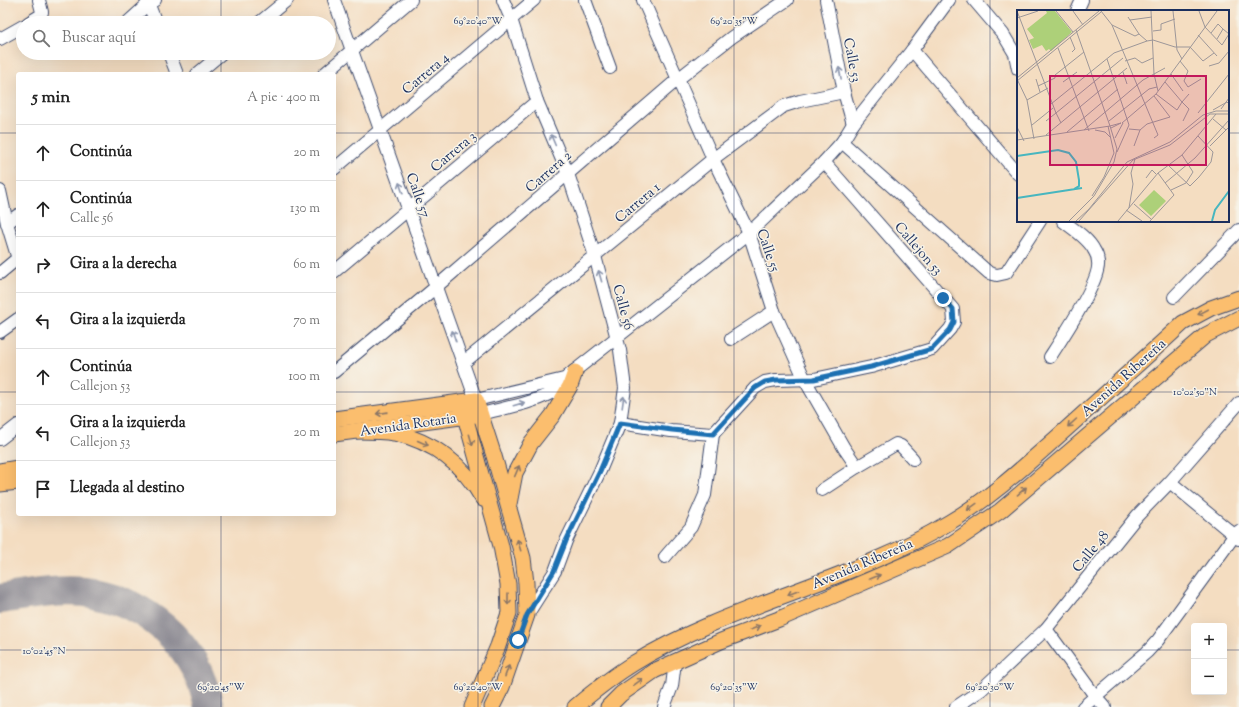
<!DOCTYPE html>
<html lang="es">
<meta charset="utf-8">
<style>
body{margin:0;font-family:"Sorts Mill Goudy",serif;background:#f6f6f6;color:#222}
.controls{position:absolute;right:12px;bottom:12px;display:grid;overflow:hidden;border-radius:4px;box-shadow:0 4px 16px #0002}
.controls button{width:36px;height:36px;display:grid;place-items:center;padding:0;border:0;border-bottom:1px solid #e0e0e0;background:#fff;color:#222;font:20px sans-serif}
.stop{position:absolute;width:12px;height:12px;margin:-9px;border:3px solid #1f6fb2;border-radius:50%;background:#fff}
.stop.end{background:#1f6fb2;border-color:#fff;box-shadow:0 1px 4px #0008}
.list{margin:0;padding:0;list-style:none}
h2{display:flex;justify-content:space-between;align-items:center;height:52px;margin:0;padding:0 16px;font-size:17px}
h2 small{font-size:13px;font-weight:400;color:#767676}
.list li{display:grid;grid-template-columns:26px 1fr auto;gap:12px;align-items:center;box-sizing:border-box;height:56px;padding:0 16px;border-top:1px solid #e0e0e0}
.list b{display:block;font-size:15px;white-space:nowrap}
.list p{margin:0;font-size:13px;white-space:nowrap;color:#767676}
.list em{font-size:13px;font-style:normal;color:#767676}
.icon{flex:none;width:22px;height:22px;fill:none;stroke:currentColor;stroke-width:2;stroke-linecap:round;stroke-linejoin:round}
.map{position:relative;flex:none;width:1239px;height:707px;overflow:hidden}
.search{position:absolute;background:#fff;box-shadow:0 4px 16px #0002;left:16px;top:16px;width:320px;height:44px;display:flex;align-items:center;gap:10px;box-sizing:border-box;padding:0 14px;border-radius:22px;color:#767676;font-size:15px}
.panel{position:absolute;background:#fff;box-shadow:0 4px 16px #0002;left:16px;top:72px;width:320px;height:444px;border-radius:4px}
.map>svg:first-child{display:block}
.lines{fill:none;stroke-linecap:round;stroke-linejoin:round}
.taxiway{stroke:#888690;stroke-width:30}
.minor-casing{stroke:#3c496d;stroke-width:14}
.major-casing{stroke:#3c496d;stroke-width:17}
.minor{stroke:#fff;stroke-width:12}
.major{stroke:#fbbe6e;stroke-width:15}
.oneway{stroke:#8d97ae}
.oneway2{stroke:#8b7666}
.route{stroke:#1f6fb2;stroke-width:5}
.ticks{fill:none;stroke:#1b2f5e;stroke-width:1;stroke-opacity:0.45}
.labels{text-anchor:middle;stroke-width:3;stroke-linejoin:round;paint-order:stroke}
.street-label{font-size:14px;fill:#1b2f5e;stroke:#f7f3e8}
.inset-river{fill:none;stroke:#47b6bf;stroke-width:2}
.inset-road{fill:none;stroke:#9d9799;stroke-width:1}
.view{fill:#c2185b;fill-opacity:0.15;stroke:#c2185b;stroke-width:2}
.inset-edge{fill:none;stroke:#1b2f5e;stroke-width:2}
.ticks-label{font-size:10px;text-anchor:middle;fill:#1b2f5e;stroke:#f7f3e8;stroke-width:3;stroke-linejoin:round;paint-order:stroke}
</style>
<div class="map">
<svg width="1239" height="707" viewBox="0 0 1239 707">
<rect width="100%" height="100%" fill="#f7f3e8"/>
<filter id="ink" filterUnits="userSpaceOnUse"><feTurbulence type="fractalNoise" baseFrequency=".025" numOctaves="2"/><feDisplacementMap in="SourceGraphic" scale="8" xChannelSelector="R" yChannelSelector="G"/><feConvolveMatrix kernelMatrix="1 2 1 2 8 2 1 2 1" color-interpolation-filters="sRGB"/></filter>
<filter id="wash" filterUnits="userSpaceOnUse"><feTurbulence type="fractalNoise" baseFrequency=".012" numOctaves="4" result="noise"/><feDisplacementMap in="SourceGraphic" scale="16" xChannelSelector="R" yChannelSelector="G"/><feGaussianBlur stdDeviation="0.9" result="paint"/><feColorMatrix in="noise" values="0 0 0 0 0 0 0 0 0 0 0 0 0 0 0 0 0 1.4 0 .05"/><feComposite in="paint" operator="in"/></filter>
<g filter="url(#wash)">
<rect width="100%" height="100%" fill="#f4ddc1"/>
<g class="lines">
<!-- taxiway -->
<path class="taxiway" d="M0,599C27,595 57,589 85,592C136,598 185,635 202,683C205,691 207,699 209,707"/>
</g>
</g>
<g filter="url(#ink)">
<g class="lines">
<!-- minor casing -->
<g class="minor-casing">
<g id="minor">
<polyline points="147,0 156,23"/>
<path d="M334,0L476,400L564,379C560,384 557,390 551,393C530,404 504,408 481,414"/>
<polyline points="503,0 511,19 537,101 568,174 595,256 620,350 625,388 620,423 600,471 566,541 555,571 527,615"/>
<polyline points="585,0 610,68"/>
<polyline points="643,0 713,159 749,233 774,311 805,380 844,448 857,467 822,490"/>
<polyline points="826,0 844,92 853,124"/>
<polyline points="974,0 1003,34 1015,54 1018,69"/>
<polyline points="1077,11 1082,0"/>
<polyline points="28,23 41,15 42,12 39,0"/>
<polyline points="127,23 148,4 155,0"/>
<polyline points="259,23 287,0"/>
<polyline points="0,39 23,26"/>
<polyline points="912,50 1018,174"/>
<polyline points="169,53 177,74"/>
<polyline points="197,74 222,53"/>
<polyline points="324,74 411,0"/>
<polyline points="842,142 989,273 997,275 1006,273 1040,221"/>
<polyline points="334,169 534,0"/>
<polyline points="0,191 7,223 18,259"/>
<polyline points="7,223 18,215"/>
<polyline points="334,272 537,101"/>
<polyline points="0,273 18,258"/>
<polyline points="1174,297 1239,230"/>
<polyline points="0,332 18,319"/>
<polyline points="731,339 774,311"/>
<path d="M1050,357C1061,340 1101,280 1098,262C1098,258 1096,253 1094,250C1088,238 1073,229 1063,221"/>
<polyline points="463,363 713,159 784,106 800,101 844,92"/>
<polyline points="334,372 436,287 678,79 732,37 787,0"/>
<polyline points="568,376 749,233 824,162 842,142 853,124 912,50 949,0"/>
<polyline points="620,423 671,431 713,434 755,388 765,382 776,380 814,379 871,367 932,349 950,329 954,322 953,309 824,162"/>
<polyline points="0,439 18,425"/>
<polyline points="857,467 896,444 901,446 913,459"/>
<polyline points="1170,482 1239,539"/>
<polyline points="665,557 691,527 705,495 713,434"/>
<polyline points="1046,629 1095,696 1105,707"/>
<polyline points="664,707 672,686 675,662"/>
<polyline points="956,707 981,690 1046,629 1137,516 1170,482 1239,403"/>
<polyline points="1083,707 1147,652 1158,640 1234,536 1239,531"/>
</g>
</g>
<!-- major casing -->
<g class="major-casing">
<g id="major">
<polyline points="461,402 501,546 508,584 509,613 498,646 472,707"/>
<polyline points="334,419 476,400 494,456 523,558 526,583 527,615 502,687 492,707"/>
<path d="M357,431C370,431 382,431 394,433C433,441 464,465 483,499"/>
<polyline points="334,434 475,415"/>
<polyline points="0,471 18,468"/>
<polyline points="0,484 18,482"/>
<polyline points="509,504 515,473 531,443 553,415 570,386 575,372"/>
<path d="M575,707C594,691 613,676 634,663C732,603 852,582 950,522C992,497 1028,463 1064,431C1104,395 1144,359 1183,323L1211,308L1239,298"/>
<polyline points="608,707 621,694 654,671 721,641 779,619 948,546 1000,511 1206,335 1239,318"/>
</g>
</g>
<!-- minor -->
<use href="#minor" class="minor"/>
<!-- major -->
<use href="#major" class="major"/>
</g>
<!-- one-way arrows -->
<defs><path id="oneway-shaft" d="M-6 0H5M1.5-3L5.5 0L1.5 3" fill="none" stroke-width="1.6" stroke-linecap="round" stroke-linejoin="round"/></defs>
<g class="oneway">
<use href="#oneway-shaft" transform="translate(840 73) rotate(-101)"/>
<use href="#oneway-shaft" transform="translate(553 140) rotate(-113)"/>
<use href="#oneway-shaft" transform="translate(401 188) rotate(-109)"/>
<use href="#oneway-shaft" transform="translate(600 276) rotate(-106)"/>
<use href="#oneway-shaft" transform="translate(454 336) rotate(-109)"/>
<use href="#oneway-shaft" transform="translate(623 402) rotate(-82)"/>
<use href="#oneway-shaft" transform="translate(519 404) rotate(-16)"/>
</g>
<g class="oneway2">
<use href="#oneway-shaft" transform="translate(1203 312) rotate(152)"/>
<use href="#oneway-shaft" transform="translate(382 413) rotate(172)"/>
<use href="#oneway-shaft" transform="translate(1072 423) rotate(138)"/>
<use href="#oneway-shaft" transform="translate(471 440) rotate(74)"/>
<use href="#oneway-shaft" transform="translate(423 443) rotate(24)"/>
<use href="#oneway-shaft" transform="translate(517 471) rotate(-67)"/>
<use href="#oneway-shaft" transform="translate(1022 491) rotate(-41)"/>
<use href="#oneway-shaft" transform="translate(972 507) rotate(144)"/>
<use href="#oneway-shaft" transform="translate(519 545) rotate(-107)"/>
<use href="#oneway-shaft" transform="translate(875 577) rotate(-23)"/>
<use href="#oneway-shaft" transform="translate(793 593) rotate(159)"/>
<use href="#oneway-shaft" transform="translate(508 599) rotate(90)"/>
<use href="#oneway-shaft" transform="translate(755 628) rotate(-21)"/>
<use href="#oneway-shaft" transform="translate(507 671) rotate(-70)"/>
<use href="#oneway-shaft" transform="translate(638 682) rotate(-36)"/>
</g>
</g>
<g class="lines" filter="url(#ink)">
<!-- route -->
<polyline class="route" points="518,640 527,615 554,571 566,541 600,471 620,423 672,430 713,434 755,388 765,382 776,380 814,379 871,367 932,349 950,330 954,322 953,309 943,298"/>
</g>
<!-- ticks -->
<path class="ticks" d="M221,0V23M478,0V707M734,0V707M990,0V707M221,53V74M0,133H18M334,133H1018M1228,133H1239M0,392H18M334,392H1239M221,514V707M0,650H1194M1224,650H1239"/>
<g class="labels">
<!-- street labels -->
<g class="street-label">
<text transform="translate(853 60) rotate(79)" y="5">Calle 53</text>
<text transform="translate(425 73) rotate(-40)" y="5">Carrera 4</text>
<text transform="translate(453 151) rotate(-40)" y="5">Carrera 3</text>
<text transform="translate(548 171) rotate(-41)" y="5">Carrera 2</text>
<text transform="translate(419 195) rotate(70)" y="5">Calle 57</text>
<text transform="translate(637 202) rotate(-40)" y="5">Carrera 1</text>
<text transform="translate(919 248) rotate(49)" y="5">Callejon 53</text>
<text transform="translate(769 250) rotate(71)" y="5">Calle 55</text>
<text transform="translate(624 307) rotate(75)" y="5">Calle 56</text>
<text transform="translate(1123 377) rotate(-42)" y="5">Avenida Ribereña</text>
<text transform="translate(408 424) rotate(-8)" y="5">Avenida Rotaria</text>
<text transform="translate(1090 551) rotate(-51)" y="5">Calle 48</text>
<text transform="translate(862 563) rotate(-23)" y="5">Avenida Ribereña</text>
</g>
</g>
<!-- overview -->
<g transform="translate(1017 10)">
<rect width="212" height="212" fill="#f4ddc1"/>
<path d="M29,1H38L55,22L34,41L32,39L29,41L25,35L16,39L12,30L17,28L10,19L30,3ZM137,180L149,191L134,206L122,195Z" fill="#add079"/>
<path class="inset-river" d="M0,146L41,140L52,143L59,152L62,170V176L57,179M0,188L65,178M195,211L198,200L212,181"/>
<path class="inset-road" d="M0,1L39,103L106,48M39,1L56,22M56,1L66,15M84,1L95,15L141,125L137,128M134,1L137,64L141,81M156,1L160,40L165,49M182,1L188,17L205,35M111,7L122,24M0,8L21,1M113,10L135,7M95,15L118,26L122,24L130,31L136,30L158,37H173L186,51L197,43M59,20L93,116L104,113L94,118M136,21L144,20V14L158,9M194,23L201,14L206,19L200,29M181,25L200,46M53,27L58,39L55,42M205,35L212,24L206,19M41,38L72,121M90,49L112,115L100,142M108,51L118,48L125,53L136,48M163,51L171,61L167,71L171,77L184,69M192,56L202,53L212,41M106,62L110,74M154,64L166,81M0,68L82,1M0,69L10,90L17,129M19,69L23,82M0,71L84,2M46,72L60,62M21,76L38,68V65L67,42M139,84L160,100L165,92L148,72M10,90L31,78M34,94L97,43L130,31M204,99L212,88M196,100L210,92L212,94M181,103L212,64M196,109L209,120M29,111L39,103L44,113M92,111L132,79L140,77M166,111L172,99L165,92L172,84M105,113L139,84L200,1M15,115L36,98M0,117L7,131M112,119L123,120L130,114L153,107L137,86M67,120L126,70L148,58M78,120L88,122L94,128M50,122L101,79M29,125L110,58M98,128L106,113M0,130L93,116L100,139L97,152L77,186L52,211M117,136L123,120M193,136L212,117M152,156L173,176L182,167L194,152L196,142L181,126M129,168L135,160L139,164M148,173L178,148L212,110M154,180L169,173L176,162L165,145M75,186L87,167L97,143L91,116M117,194L134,209M112,198L116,174L114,163L118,149M109,200L125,211M59,211L72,199L110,152L153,132L186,105L199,101H212M62,211L116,150L153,135L193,104H212M101,211L141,163L165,145L199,104M133,211L157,185L141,163"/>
<path class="view" d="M33,66H189V155H33Z"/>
<rect width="212" height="212" class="inset-edge"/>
</g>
<g class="ticks-label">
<text x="478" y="24">69°20'40"W</text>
<text x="734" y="24">69°20'35"W</text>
<text x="1195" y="395">10°02'50"N</text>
<text x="44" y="654">10°02'45"N</text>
<text x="221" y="690">69°20'45"W</text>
<text x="478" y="690">69°20'40"W</text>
<text x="734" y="690">69°20'35"W</text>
<text x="990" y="690">69°20'30"W</text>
</g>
</svg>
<div class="controls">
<button>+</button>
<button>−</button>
</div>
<div class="stop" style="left:518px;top:640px"></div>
<div class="stop end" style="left:943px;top:298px"></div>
<div class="search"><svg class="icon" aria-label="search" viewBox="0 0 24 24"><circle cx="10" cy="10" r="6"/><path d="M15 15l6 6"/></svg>Buscar aquí</div>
<section class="panel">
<h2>5 min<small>A pie · 400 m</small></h2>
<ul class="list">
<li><svg class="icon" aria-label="ahead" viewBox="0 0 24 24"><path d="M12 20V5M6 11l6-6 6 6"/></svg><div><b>Continúa</b></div><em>20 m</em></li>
<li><svg class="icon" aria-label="ahead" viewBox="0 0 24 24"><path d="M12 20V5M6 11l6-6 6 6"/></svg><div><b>Continúa</b><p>Calle 56</p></div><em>130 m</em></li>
<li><svg class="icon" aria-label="right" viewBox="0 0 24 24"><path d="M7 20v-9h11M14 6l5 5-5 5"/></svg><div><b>Gira a la derecha</b></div><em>60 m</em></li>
<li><svg class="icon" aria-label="left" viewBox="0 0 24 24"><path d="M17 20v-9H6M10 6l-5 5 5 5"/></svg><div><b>Gira a la izquierda</b></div><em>70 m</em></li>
<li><svg class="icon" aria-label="ahead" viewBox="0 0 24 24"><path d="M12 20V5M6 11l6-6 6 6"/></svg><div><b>Continúa</b><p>Callejon 53</p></div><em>100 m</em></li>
<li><svg class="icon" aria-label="left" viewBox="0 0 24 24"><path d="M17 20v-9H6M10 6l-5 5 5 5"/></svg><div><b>Gira a la izquierda</b><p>Callejon 53</p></div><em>20 m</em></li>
<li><svg class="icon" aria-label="arrive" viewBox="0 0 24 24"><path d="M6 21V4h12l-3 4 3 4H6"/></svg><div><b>Llegada al destino</b></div></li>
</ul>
</section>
</div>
